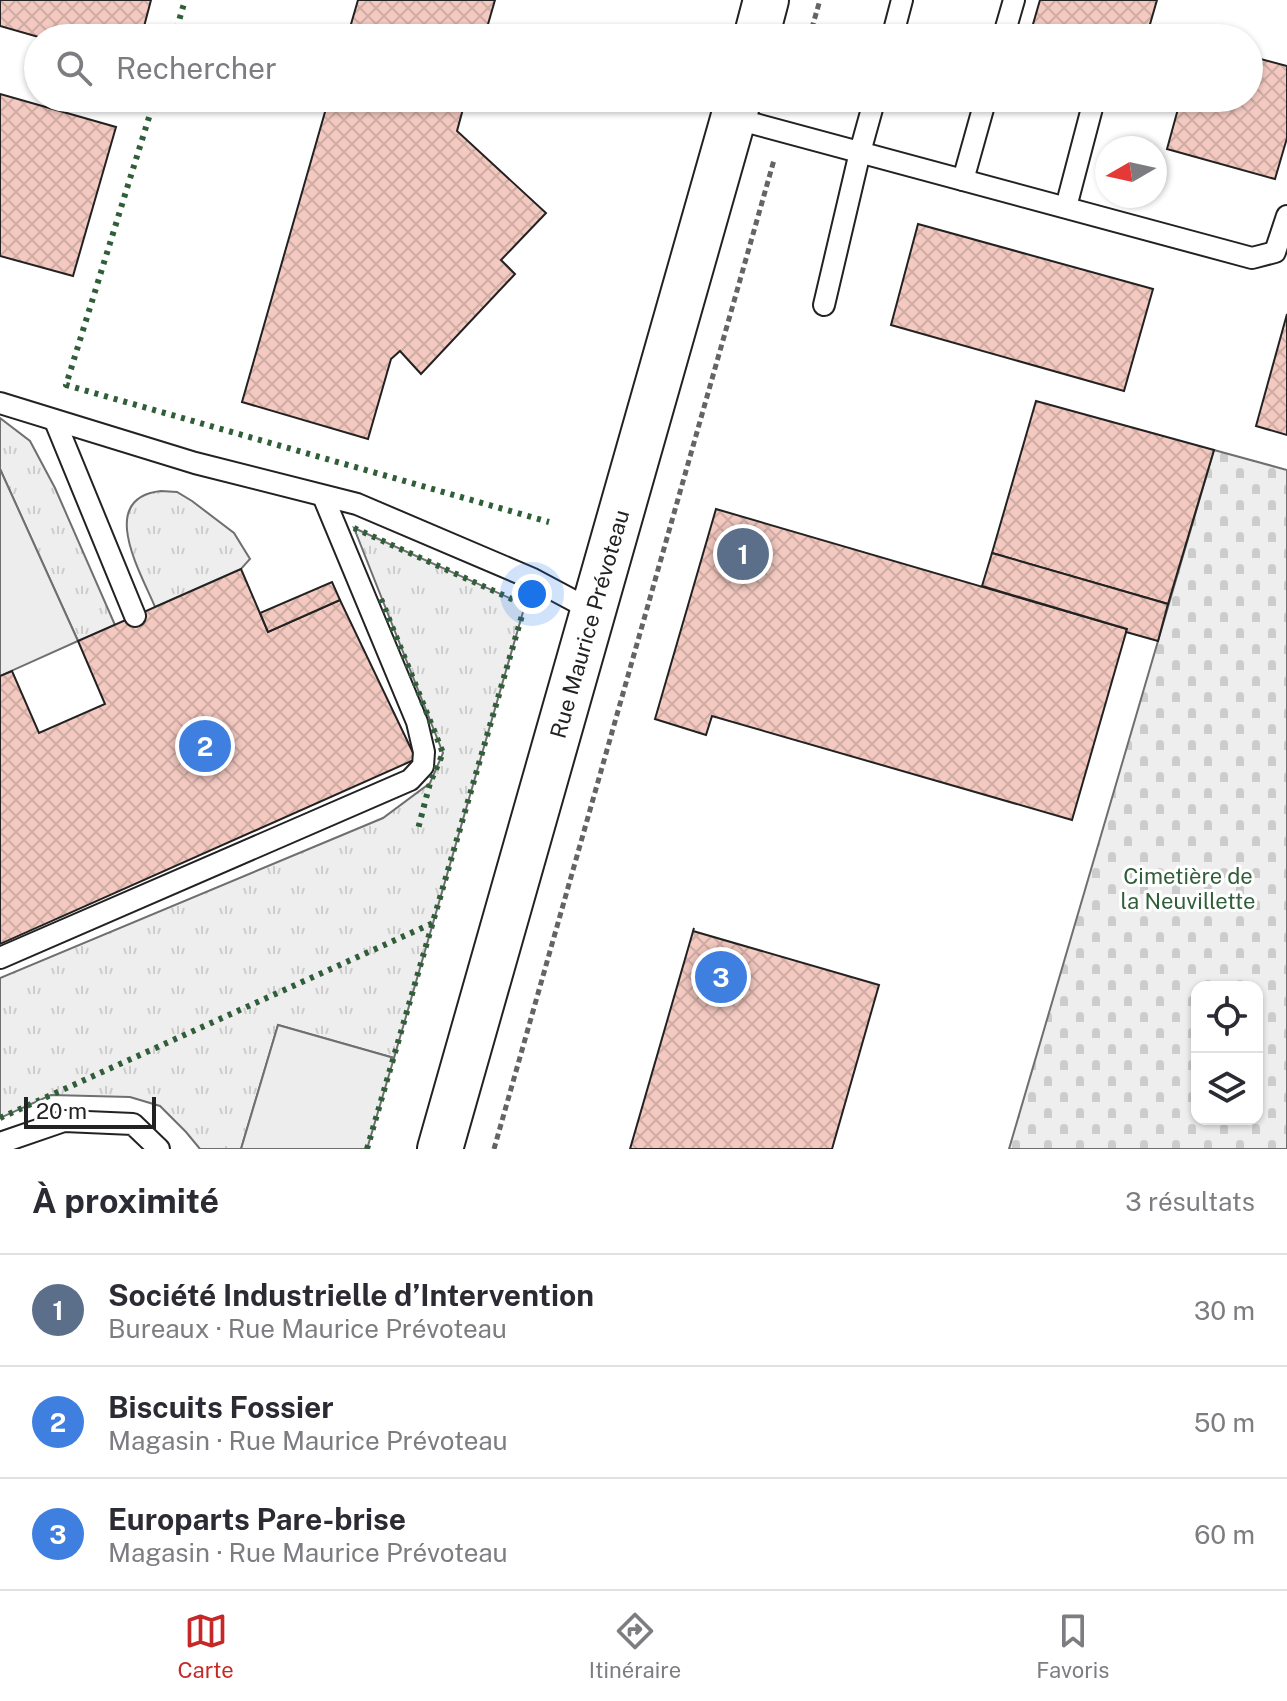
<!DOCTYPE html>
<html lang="fr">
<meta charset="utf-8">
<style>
body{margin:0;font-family:"Public Sans",sans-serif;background:#f2f2f3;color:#2b2b33}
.controls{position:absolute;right:24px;bottom:24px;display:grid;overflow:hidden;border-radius:16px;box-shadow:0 2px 6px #0004}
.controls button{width:72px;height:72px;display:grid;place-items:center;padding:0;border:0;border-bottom:2px solid #e1e1e2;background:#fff;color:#2b2b33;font:40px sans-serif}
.compass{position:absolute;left:1095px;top:136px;width:72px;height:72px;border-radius:50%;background:#fff;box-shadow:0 2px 6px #0004;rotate:261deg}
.scale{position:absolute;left:24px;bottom:20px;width:132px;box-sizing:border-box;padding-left:8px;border:4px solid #222;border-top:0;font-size:22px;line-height:28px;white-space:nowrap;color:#222;-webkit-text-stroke:6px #fff;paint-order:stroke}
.you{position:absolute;left:532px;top:594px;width:28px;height:28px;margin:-20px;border:6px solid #fff;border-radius:50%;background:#1a73e8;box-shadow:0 0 0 12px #1a73e833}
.badge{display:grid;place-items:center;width:52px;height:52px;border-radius:50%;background:#c62828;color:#fff;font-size:26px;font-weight:700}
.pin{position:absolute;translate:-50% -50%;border:4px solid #fff;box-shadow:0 2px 8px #0006}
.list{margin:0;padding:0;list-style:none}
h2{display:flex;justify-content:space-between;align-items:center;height:104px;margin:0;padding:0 32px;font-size:34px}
h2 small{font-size:26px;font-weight:400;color:#7c7c81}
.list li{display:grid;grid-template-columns:52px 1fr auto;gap:24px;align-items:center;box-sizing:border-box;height:112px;padding:0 32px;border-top:2px solid #e1e1e2}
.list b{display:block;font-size:30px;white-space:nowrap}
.list p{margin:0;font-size:26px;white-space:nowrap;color:#7c7c81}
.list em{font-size:26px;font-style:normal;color:#7c7c81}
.icon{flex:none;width:44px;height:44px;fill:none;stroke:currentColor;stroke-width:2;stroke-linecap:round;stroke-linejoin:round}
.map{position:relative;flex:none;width:1287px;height:1149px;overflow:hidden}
.search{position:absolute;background:#fff;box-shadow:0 2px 6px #0004;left:24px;right:24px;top:24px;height:88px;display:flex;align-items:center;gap:20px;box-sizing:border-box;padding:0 28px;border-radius:44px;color:#7c7c81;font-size:30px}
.sheet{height:440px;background:#fff}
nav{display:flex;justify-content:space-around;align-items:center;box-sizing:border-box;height:112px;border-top:2px solid #e1e1e2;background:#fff;font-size:22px;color:#7c7c81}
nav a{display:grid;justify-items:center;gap:4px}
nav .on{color:#c62828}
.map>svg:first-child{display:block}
.grass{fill:url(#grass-tufts);stroke:#6f6f6f;stroke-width:2}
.cemetery{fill:url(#cemetery-stones);stroke:#6f6f6f;stroke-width:2;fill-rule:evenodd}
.parking{fill:#ededed;stroke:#6f6f6f;stroke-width:2}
.building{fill:url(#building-cross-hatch);stroke:#222;stroke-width:2}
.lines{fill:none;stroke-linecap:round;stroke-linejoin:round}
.service-casing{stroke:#222;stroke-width:24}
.tertiary-casing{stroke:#222;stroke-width:48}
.path{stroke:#646464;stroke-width:5;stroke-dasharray:6 4;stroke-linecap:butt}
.service{stroke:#fff;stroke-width:20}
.tertiary{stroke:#fff;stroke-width:44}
.hedge{stroke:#2f5e38;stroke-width:6;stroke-dasharray:4 6;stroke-linecap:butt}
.labels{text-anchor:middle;stroke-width:6;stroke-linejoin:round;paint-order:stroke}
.street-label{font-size:22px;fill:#222;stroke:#fff}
.park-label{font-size:22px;fill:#2f5e38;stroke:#fff}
</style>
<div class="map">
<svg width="1287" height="1149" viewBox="0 0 1287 1149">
<defs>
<pattern id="grass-tufts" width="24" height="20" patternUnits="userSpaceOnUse" patternTransform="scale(2)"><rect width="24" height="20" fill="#eee"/><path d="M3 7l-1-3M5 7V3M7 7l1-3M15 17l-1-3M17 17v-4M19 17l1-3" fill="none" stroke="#ccc"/></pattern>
<pattern id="cemetery-stones" width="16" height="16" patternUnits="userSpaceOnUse" patternTransform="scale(2)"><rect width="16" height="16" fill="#eee"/><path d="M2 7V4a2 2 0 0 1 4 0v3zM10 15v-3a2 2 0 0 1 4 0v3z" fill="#ccc"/></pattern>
<pattern id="building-cross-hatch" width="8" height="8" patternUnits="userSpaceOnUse" patternTransform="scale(2)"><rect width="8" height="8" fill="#f3c9c0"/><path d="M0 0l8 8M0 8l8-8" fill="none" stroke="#d0aca5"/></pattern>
</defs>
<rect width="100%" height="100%" fill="#fff"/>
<!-- grass -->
<g class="grass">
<polygon points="0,418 30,441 55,488 115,625 78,641 0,469"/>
<path d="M161,491L177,492L192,501L234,533L250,559L241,569L155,607C141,573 96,498 161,491Z"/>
<polygon points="354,528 525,605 394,1058 278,1025 241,1149 200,1149 186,1132 160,1106 130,1097 51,1095 0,1118 0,978 383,818 430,783 443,753"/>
</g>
<!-- cemetery -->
<path class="cemetery" d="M1214,450L1287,470V1149H1009ZM1197,987H1257V1119H1197Z"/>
<!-- parking -->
<g class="parking">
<polygon points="0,469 78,641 0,676"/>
<polygon points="278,1025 394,1058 367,1149 241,1149"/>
</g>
<!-- building -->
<g class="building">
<polygon points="0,0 151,0 141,38 42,38 0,26"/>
<polygon points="358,0 495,0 484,38 347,38"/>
<polygon points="1040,0 1157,0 1146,38 1029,38"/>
<polygon points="1249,56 1287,66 1287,138 1275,179 1167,149 1181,98 1249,98"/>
<polygon points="0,94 116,127 73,276 0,256"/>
<polygon points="329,98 466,98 457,131 546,213 501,260 515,274 421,374 400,351 391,359 368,439 242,402"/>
<polygon points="918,224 1153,289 1124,391 891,325"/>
<polygon points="1287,314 1287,435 1256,426"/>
<polygon points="1036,401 1214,450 1168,604 992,553"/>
<polygon points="716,509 1127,629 1072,820 712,716 706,735 655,719"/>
<polygon points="992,553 1168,604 1158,641 1126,632 1127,629 982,586"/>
<polygon points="241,569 268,632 340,600 416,759 0,944 0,676 12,671 39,733 105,704 78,641"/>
<polygon points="332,582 340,600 268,632 260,613"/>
<polygon points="694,928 693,931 879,985 832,1149 630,1149"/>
</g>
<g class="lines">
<!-- service casing -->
<g class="service-casing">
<g id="service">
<polyline points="892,38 902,0"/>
<polyline points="1003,38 1014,0"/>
<polyline points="733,118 1252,258 1275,252 1287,216"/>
<polyline points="963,180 986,98"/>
<polyline points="1066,207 1092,108"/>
<polyline points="824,305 860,152 875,98"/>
<polyline points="0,403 195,463 357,504 533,579 593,611"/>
<polyline points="55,421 135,616"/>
<polyline points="0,958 410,780 423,766 424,752 417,722 323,496"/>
<polyline points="0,1143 64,1121 133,1124 159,1149"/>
</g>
</g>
<!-- tertiary casing -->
<g class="tertiary-casing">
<g id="tertiary">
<polyline points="756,38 766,0"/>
<path id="s1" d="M440,1149L739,98"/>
</g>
</g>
<!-- path -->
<g class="path">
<polyline points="809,38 820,0"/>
<polyline points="494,1149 774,160"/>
</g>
<!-- service -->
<use href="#service" class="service"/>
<!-- tertiary -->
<use href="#tertiary" class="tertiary"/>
<!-- hedge -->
<g class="hedge">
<polyline points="174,38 185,0"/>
<polyline points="155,98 66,385 549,522"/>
<polyline points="354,528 525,605 367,1149"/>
<polyline points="381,599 443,753 430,783 418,829"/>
<polyline points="0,1118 433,923"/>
</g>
</g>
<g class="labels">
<!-- street labels -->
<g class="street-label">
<text dy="8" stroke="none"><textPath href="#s1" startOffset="546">Rue Maurice Prévoteau</textPath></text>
</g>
<!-- park labels -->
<g class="park-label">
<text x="1188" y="884">Cimetière de<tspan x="1188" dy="25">la Neuvillette</tspan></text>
</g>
</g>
</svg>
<div class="controls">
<button><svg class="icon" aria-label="locate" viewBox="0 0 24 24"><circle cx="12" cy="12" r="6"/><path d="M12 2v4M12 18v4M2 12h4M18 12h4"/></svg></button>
<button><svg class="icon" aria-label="layers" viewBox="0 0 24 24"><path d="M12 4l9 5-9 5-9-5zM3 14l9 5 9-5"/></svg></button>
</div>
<svg class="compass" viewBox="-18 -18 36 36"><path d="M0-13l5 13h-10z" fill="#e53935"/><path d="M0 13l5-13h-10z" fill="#7c7c81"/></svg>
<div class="scale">20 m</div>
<div class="you"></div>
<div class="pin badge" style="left:743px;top:554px;background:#5c6f8a">1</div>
<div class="pin badge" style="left:205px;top:746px;background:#3f7fe0">2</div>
<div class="pin badge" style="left:721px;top:977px;background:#3f7fe0">3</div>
<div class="search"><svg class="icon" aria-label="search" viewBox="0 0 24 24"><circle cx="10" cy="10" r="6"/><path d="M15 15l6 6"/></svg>Rechercher</div>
</div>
<section class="sheet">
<h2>À proximité<small>3 résultats</small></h2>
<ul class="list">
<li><span class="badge" style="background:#5c6f8a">1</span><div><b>Société Industrielle d’Intervention</b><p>Bureaux · Rue Maurice Prévoteau</p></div><em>30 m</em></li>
<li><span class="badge" style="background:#3f7fe0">2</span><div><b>Biscuits Fossier</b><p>Magasin · Rue Maurice Prévoteau</p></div><em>50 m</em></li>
<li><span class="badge" style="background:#3f7fe0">3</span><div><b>Europarts Pare-brise</b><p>Magasin · Rue Maurice Prévoteau</p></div><em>60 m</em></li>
</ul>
</section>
<nav>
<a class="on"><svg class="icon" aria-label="map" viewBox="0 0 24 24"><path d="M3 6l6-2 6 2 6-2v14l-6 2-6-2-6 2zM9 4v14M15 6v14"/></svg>Carte</a>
<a><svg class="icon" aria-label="directions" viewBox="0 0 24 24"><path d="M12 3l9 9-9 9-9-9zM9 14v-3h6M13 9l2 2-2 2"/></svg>Itinéraire</a>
<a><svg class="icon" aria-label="saved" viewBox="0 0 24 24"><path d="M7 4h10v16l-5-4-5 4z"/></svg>Favoris</a>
</nav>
